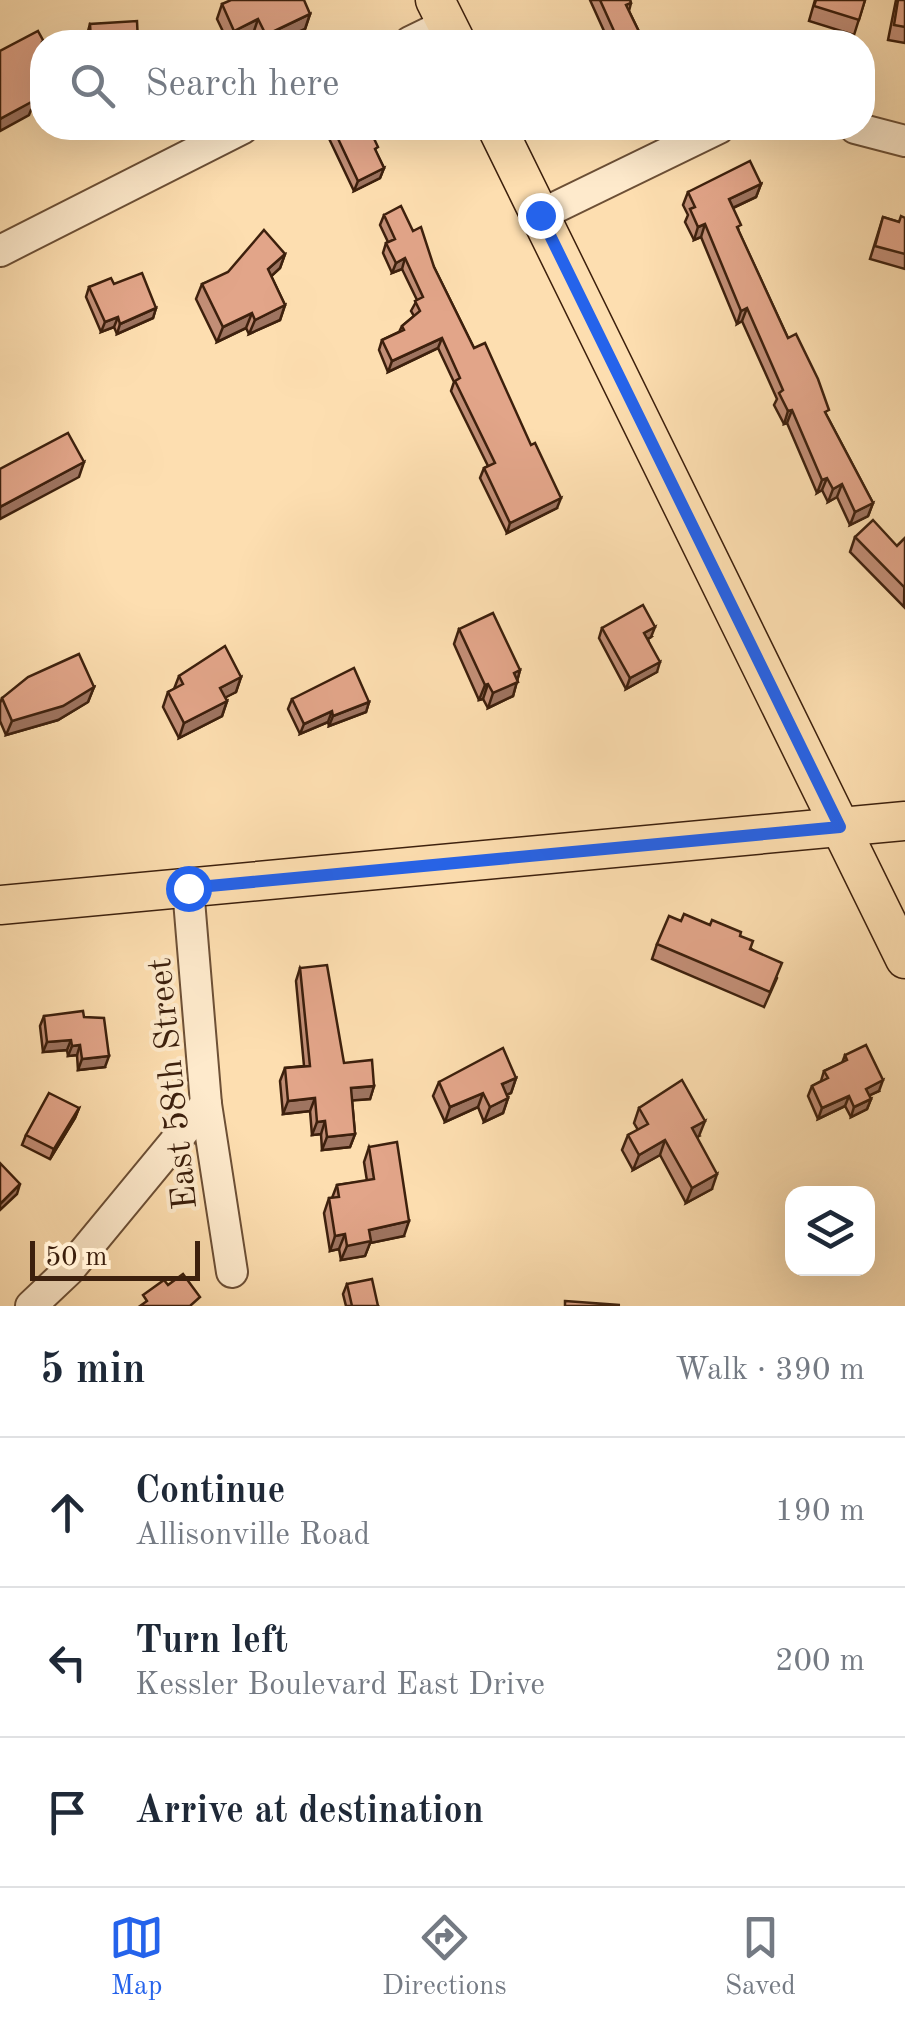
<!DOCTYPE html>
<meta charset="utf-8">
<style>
body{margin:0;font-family:"Old Standard TT",serif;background:#f2f2f3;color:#1f2937}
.controls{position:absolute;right:30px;bottom:30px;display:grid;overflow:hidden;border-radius:20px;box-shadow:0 10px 40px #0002}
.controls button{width:90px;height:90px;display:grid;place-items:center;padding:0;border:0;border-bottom:2px solid #e0e1e3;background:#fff;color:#1f2937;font:50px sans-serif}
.scale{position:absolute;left:30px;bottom:25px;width:170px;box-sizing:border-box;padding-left:10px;border:5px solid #3d200d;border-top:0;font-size:28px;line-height:35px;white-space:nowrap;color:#3d200d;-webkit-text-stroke:8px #feeacc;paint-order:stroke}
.stop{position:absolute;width:30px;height:30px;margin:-22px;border:8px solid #2563eb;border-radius:50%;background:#fff}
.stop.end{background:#2563eb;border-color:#fff;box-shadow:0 2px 10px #0008}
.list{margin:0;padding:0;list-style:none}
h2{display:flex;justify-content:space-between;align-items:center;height:130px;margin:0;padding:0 40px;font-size:42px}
h2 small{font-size:32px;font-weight:400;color:#747a83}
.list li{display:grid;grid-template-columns:65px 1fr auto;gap:30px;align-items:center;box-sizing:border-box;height:150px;padding:0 40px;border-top:2px solid #e0e1e3}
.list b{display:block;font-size:38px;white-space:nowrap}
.list p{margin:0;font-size:32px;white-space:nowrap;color:#747a83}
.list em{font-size:32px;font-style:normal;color:#747a83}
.icon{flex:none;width:55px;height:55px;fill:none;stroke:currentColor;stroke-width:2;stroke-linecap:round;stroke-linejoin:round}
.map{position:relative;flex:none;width:905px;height:1306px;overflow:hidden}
.search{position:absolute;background:#fff;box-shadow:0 10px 40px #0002;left:30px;right:30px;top:30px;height:110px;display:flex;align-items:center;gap:25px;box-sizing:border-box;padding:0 35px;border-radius:40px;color:#747a83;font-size:38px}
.sheet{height:580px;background:#fff}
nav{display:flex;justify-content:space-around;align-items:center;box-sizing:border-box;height:140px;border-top:2px solid #e0e1e3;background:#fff;font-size:28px;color:#747a83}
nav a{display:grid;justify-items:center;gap:5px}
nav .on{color:#2563eb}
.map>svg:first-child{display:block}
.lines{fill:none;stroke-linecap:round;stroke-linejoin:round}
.minor-casing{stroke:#6d5036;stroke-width:34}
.major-casing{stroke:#3d200d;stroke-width:41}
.minor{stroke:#feeacc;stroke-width:30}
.major{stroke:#fddeb0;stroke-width:38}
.wall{fill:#c28e76;stroke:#3d200d;stroke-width:2.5}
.shaded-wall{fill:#9e7460;stroke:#3d200d;stroke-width:2.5}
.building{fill:#e2a589;stroke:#3d200d;stroke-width:2.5}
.route{stroke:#2563eb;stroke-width:12}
.labels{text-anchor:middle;stroke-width:8;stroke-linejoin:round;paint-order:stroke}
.street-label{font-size:35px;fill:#3d200d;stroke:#feeacc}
</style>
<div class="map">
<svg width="905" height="1306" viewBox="0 0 905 1306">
<rect width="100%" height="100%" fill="#fddeb0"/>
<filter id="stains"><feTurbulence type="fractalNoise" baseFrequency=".002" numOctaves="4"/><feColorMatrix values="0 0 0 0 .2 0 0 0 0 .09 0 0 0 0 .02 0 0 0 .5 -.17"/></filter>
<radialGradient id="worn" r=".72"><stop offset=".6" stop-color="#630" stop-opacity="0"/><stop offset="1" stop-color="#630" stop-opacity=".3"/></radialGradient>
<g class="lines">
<!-- minor casing -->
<g class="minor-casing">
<g id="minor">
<polyline points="410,42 447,24"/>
<polyline points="855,128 905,141"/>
<polyline points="540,215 719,128"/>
<polyline points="0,251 243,128"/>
<polyline points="188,888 206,1104 232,1272"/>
<polyline points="31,1306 69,1270 206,1104"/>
</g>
</g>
<!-- major casing -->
<g class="major-casing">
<g id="major">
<polyline points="435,0 456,42"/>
<polyline points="497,128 905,959"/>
<polyline points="0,905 905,821"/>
</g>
</g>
<!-- minor -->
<use href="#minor" class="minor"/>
<!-- major -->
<use href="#major" class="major"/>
</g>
<!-- wall -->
<g class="wall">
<polygon points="590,0 630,0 631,3 629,11 644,42 609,42"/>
<polygon points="815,0 865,0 854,35 809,21"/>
<polygon points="896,0 905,0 905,43 888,40"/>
<polygon points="222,4 310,14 305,29 276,42 257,42 253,34 235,42 228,42 217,19"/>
<polygon points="90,24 138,42 85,42"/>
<polygon points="324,128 369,128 376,152 384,168 380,178 354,191"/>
<polygon points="761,184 756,197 733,208 739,232 788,338 827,416 873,503 868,516 850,525 837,497 828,502 822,490 817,493 787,423 784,424 774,405 777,399 742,321 737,324 701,237 694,240 685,222 688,215 683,205 688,192"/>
<polygon points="384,215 413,231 434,267 474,348 557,508 507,533 480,478 484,468 488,466 451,391 454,382 438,348 388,372 379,350 382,340 399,332 402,326 414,316 411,311 417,300 402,269 392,273 383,253 386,243 388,242 380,225"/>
<polygon points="883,217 899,222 905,218 905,269 870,259"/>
<polygon points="285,254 280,268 271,276 285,305 280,320 249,334 246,328 217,342 196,299 202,284"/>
<polygon points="114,284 156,308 153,318 117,334 114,327 101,332 86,297 89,287"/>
<polygon points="855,537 897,546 905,538 904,607 850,552"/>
<polygon points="602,628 651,637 648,639 657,672 626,689 599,638"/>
<polygon points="459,629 520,670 513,696 488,708 483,699 479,700 454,644"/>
<polygon points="179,676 241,677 236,692 225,697 227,701 222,716 179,738 163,707 168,692 174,689"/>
<polygon points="94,687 88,702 58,720 6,735 0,721 0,703 2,698"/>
<polygon points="292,699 369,702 366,712 329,726 328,722 300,734 288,709"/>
<polygon points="681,921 740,936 777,978 764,1007 652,959 657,944"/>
<polygon points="300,968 344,1063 374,1086 370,1099 352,1100 355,1134 350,1147 322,1150 321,1134 312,1135 310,1111 283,1114 280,1081 285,1068 304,1066 296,981"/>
<polygon points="44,1016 84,1017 105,1067 78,1070 77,1055 68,1056 67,1050 43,1052 40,1026"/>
<polygon points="845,1055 879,1091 869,1095 871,1099 867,1109 851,1117 845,1106 818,1119 808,1096 812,1086 821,1081 824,1071 842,1063"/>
<polygon points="516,1078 511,1093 506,1095 508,1098 503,1113 484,1122 478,1107 445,1122 433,1096 439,1082"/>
<polygon points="79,1108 75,1118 50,1159 22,1145 26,1135"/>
<polygon points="639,1108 699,1136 697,1137 712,1189 686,1203 660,1155 633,1170 622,1150 628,1135 638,1130 634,1123"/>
<polygon points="369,1147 404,1236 370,1243 365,1256 341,1260 339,1249 330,1251 324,1213 329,1198 332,1198 337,1185 367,1181 364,1162"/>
<polygon points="347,1284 378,1306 346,1306 343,1294"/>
</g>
<!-- shaded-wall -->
<g class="shaded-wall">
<polygon points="310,14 305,29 276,42 263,42 266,35"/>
<polygon points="258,19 253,34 235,42 230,42 234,31"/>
<polygon points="42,92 42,104 31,110 29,115 0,131 0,119"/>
<polygon points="384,168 380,178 354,191 358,181"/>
<polygon points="761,184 756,197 724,212 729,199"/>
<polygon points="705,224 701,237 694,240 698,227"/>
<polygon points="285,254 280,268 263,284 268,269"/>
<polygon points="405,258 402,269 392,273 396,263"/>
<polygon points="285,305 280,320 249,334 255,320"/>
<polygon points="156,308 153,318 117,334 120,324"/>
<polygon points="747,308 742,321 737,324 741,311"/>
<polygon points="252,313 246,328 217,342 223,327"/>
<polygon points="118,317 114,327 101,332 105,322"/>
<polygon points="442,338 438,348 388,372 392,361"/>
<polygon points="792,410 787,423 784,424 788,411"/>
<polygon points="84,462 79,477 0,519 0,507"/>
<polygon points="827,478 822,490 817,493 822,480"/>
<polygon points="842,484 837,497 828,502 833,489"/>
<polygon points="561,498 557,508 507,533 510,523"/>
<polygon points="873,503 868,516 850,525 855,512"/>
<polygon points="655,627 651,637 640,643 644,633"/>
<polygon points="660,662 657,672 626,689 630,678"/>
<polygon points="520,670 513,696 488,708 493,693 514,673"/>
<polygon points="241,677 236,692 215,703 220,688"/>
<polygon points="488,684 483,699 479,700 485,685"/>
<polygon points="94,687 88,702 58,720 6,735 12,721"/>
<polygon points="227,701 222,716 179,738 184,723"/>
<polygon points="369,702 366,712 329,726 333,716"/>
<polygon points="332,711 328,722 300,734 304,724"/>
<polygon points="71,1040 67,1050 43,1052 47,1042"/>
<polygon points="80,1045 77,1055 68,1056 72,1046"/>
<polygon points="109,1056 105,1067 78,1070 82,1059"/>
<polygon points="516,1078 511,1093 496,1099 502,1084"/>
<polygon points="883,1080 879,1091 862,1099 866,1089"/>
<polygon points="374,1086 370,1099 346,1101 351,1088"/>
<polygon points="483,1093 478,1107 445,1122 450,1107"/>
<polygon points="849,1096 845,1106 818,1119 822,1108"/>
<polygon points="315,1098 310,1111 283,1114 288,1101"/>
<polygon points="508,1098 503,1113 484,1122 490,1107"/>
<polygon points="871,1099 867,1109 851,1117 854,1107"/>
<polygon points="79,1108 75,1118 50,1159 54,1149"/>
<polygon points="325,1121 321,1134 312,1135 317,1122"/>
<polygon points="705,1121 699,1136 687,1143 692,1128"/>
<polygon points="355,1134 350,1147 322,1150 327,1137"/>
<polygon points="665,1140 660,1155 633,1170 639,1155"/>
<polygon points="717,1174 712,1189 686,1203 692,1188"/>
<polygon points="20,1184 17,1194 0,1210 0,1204"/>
<polygon points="409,1221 404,1236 370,1243 365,1256 341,1260 347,1246 369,1230"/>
<polygon points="345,1234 339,1249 330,1251 335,1236"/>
</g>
<!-- building -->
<g class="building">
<polygon points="231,0 304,0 310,14 266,35 258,19 234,31 222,4"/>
<polygon points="600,0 630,0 631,3 626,5 644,42 619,42"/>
<polygon points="816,0 865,0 859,20 814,6"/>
<polygon points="898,0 905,0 905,27 894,25"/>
<polygon points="137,21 138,42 91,42 90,24"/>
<polygon points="38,31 44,42 42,42 42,92 33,97 35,100 0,119 0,51"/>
<polygon points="333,128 369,128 378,147 375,149 384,168 358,181"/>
<polygon points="750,161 761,184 729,199 741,225 737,227 788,338 796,334 818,379 829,410 825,412 873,503 855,512 842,484 833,489 827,478 822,480 792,410 788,411 779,393 783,390 747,308 741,311 705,224 698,227 690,209 695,207 688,192"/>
<polygon points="401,206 413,231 421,227 434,267 474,348 485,343 531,445 535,443 561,498 510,523 484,468 495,463 455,381 460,378 442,338 392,361 382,340 404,330 402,326 420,311 415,301 423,297 405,258 396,263 386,243 395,239 384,215"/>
<polygon points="901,216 905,218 905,254 875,246 883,217 899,222"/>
<polygon points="264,230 285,254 268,269 285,305 255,320 252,313 223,327 202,284 228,272"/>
<polygon points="142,273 156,308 120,324 118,317 105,322 89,287 111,278 114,284"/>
<polygon points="68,433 84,462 0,507 0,469"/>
<polygon points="873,520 897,546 905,538 905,588 855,537"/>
<polygon points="643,605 655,627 644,633 660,662 630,678 602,628"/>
<polygon points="493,613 520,670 514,673 518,682 493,693 488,684 485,685 459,629"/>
<polygon points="225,646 241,677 220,688 227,701 184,723 168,692 183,684 179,676"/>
<polygon points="79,654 94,687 63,706 12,721 2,698 28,677"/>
<polygon points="354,668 369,702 333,716 332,711 304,724 292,699"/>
<polygon points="684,914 710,925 712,920 741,932 740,936 753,941 750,949 782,963 770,992 657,944 669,916 681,921"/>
<polygon points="327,965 344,1063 372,1060 374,1086 351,1088 355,1134 327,1137 325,1121 317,1122 315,1098 288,1101 285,1068 310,1066 300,968"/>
<polygon points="83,1011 84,1017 104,1018 109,1056 82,1059 80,1045 72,1046 71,1040 47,1042 44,1016"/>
<polygon points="866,1045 883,1080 866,1089 871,1099 854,1107 849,1096 822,1108 812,1086 828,1078 824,1071 847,1060 845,1055"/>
<polygon points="503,1048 516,1078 502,1084 508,1098 490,1107 483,1093 450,1107 439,1082"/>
<polygon points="682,1080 705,1121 692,1128 717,1174 692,1188 665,1140 639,1155 628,1135 648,1124 639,1108"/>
<polygon points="49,1093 79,1108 54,1149 26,1135"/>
<polygon points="397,1142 409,1221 369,1230 371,1241 347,1246 345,1234 335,1236 329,1198 339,1197 337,1185 374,1179 369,1147"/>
<polygon points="0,1163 20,1184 0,1204"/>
<polygon points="183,1274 200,1297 190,1306 140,1306 147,1301 143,1295 164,1280 168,1285"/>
<polygon points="372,1279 378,1306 352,1306 347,1284"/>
<polygon points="565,1301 620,1305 565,1306"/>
</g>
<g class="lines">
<!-- route -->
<polyline class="route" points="188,888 840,827 540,215"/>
</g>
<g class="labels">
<!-- street labels -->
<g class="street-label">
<text transform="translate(171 1084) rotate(-96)" y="12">East 58th Street</text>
</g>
</g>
<rect width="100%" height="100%" filter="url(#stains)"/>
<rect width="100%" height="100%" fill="url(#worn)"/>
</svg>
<div class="controls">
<button><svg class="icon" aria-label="layers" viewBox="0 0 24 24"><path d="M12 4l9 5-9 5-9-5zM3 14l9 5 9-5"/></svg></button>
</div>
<div class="scale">50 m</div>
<div class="stop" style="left:188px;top:888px"></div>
<div class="stop end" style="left:540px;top:215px"></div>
<div class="search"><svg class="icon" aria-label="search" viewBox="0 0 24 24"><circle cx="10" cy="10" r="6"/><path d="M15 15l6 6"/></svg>Search here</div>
</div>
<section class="sheet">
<h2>5 min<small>Walk · 390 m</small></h2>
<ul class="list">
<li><svg class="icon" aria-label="ahead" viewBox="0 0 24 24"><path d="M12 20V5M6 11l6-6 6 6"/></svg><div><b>Continue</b><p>Allisonville Road</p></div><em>190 m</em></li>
<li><svg class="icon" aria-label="left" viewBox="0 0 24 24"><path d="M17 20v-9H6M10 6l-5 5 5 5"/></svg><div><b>Turn left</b><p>Kessler Boulevard East Drive</p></div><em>200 m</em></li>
<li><svg class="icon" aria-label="arrive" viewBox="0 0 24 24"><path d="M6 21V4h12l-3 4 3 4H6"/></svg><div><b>Arrive at destination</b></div></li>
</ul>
</section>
<nav>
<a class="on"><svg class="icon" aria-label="map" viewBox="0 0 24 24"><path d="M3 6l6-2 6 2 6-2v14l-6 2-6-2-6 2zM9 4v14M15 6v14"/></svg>Map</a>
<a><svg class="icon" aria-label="directions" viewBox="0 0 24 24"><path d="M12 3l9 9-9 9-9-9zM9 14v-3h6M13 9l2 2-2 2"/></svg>Directions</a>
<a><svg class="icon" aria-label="saved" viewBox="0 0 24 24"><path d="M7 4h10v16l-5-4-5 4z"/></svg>Saved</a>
</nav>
